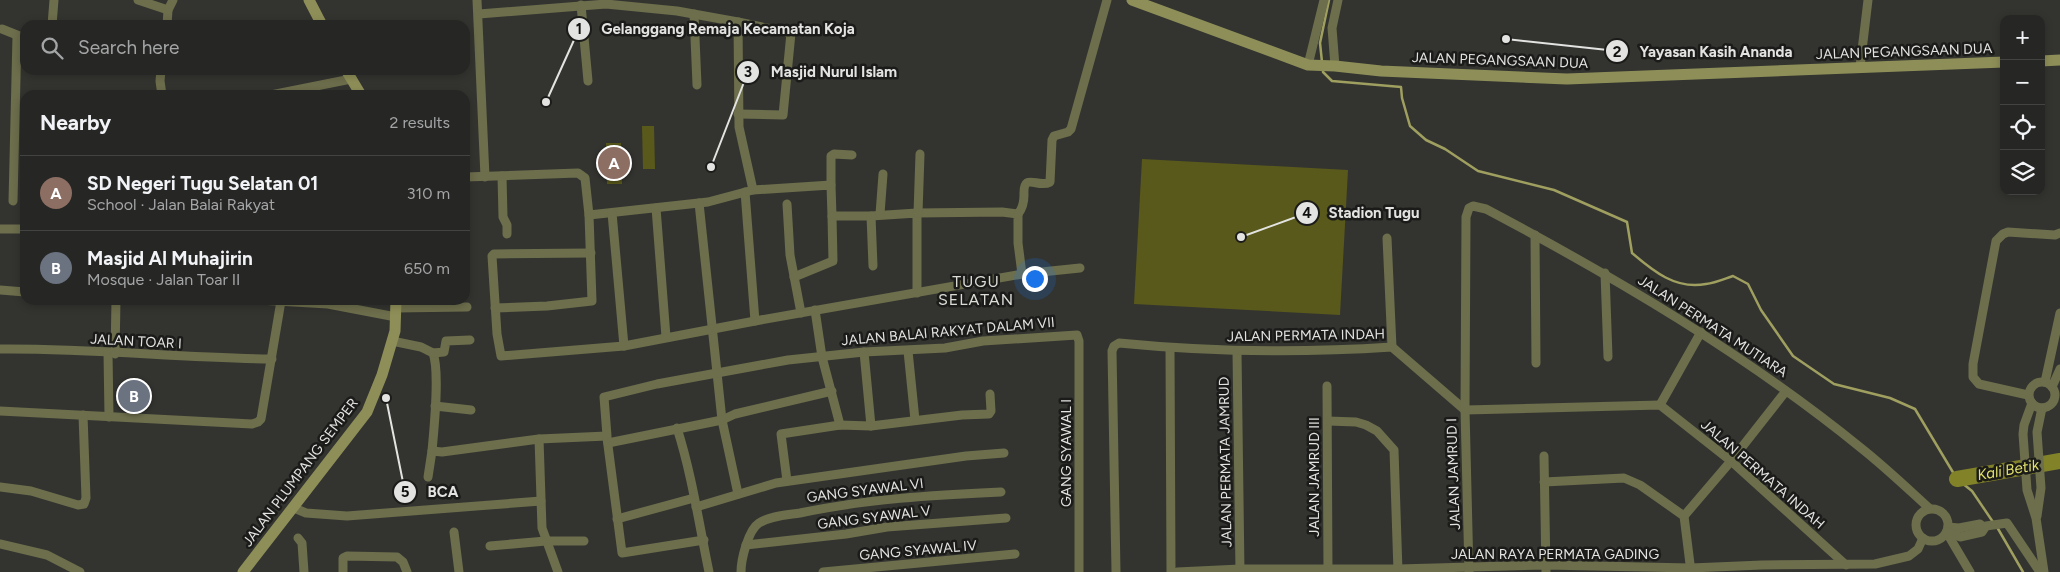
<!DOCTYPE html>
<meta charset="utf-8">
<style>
body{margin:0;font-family:Figtree,sans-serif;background:#323331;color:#f1f3f6}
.controls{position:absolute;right:15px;top:15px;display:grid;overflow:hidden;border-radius:10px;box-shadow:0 2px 8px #0003}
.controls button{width:45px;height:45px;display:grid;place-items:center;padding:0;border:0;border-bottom:1px solid #424441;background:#262724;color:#f1f3f6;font:25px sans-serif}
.you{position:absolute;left:1034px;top:278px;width:18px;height:18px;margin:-12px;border:4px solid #fff;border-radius:50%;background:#1a73e8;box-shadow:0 0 0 8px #1a73e833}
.badge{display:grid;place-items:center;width:32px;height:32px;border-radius:50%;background:#d93025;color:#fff;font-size:16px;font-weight:700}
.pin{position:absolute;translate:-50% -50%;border:2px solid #fff;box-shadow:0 1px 5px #0006}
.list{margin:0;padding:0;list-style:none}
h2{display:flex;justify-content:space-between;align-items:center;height:65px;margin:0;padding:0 20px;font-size:21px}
h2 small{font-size:16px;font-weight:400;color:#a4a5a6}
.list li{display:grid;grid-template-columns:32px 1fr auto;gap:15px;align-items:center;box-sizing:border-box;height:75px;padding:0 20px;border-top:1px solid #424441}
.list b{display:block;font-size:19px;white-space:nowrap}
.list p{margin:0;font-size:16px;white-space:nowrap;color:#a4a5a6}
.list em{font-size:16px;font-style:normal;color:#a4a5a6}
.icon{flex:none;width:28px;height:28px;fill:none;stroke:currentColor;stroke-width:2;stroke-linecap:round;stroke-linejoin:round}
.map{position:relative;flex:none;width:2060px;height:572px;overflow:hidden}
.search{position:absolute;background:#262724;box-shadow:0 2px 8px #0003;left:20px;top:20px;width:450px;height:55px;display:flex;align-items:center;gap:12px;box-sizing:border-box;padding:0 18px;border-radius:15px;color:#a4a5a6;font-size:19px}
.panel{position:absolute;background:#262724;box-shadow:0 2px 8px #0003;left:20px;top:90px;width:450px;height:215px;border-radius:15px}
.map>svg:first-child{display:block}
.green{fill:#59591b}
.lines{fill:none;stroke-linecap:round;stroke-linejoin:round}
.stream{stroke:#9f9f60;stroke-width:2.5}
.river{stroke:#828228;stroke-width:16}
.minor{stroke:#6d6e4c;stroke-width:9}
.secondary{stroke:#8e8f58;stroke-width:11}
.labels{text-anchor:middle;stroke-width:5;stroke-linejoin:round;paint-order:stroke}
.street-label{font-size:14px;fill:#e3e3e1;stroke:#1b1b19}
.water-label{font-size:15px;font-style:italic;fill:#e1e16c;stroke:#1b1b19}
.quarter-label{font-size:16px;letter-spacing:1px;fill:#dcdcd7;stroke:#1b1b19}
.leader{fill:none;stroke:#e3e3e1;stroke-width:2}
.callout-dot{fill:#e3e3e1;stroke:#1b1b19;stroke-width:2}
.mark-label{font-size:15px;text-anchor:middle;font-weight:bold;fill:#111}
.callout-label{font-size:15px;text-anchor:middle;font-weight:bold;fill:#e3e3e1;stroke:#1b1b19;stroke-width:5;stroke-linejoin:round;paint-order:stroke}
</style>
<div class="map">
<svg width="2060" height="572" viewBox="0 0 2060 572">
<rect width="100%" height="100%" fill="#333430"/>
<!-- green -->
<g class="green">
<polygon points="654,126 655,169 643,169 642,126"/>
<polygon points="606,143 621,143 622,184 607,184"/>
<polygon points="1142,159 1348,170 1340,315 1134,304"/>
</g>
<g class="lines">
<!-- stream -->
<g class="stream">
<polyline points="1322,62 1320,43 1329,0"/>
<path d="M1323,68V72L1332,81L1401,87L1402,98L1410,126L1426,140L1445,149L1478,171L1554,190L1627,222L1632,253C1653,271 1676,290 1706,284C1715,283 1724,279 1733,276L1748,284L1761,310L1793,356L1834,384L1890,398L1915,409L1957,479L1972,491L1993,522"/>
<polyline points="1997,527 2023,572"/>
</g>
<!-- river -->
<polyline class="river" points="1957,479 2060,461"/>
<!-- minor -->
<g class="minor">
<polyline points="138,0 168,10 167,25"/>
<polyline points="477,0 485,177"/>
<polyline points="581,5 588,81"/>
<polyline points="168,10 173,0"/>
<polyline points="694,14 697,85"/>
<polyline points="52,25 54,0"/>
<polyline points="2,29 17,35"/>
<polyline points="1308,65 1324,0"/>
<polyline points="1335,66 1332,28 1338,0"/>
<polyline points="1860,67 1868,0"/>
<polyline points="161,70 160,81 162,95"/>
<polyline points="271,95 351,79"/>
<polyline points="738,114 783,115 791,33 738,22"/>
<polyline points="502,176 503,217 507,225 507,234"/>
<polyline points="465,177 578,173 585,178 589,215 708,202 753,190 739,127 738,22 677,11 606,4 479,14"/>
<polyline points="831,185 831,156 834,154 852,155"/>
<polyline points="753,190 831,185 832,216 871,216 917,213 917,293"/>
<polyline points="745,192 755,321"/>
<polyline points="13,201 17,36 25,36"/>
<polyline points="699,203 722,420 738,494"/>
<polyline points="787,204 790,255 801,313"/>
<polyline points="656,208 666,337"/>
<polyline points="612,213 624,346"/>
<polyline points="917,213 1002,212 1018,214 1018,243 1022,274"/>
<polyline points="918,213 920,154"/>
<polyline points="880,214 883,174"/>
<path d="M1018,214C1023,208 1024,202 1024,195C1023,171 1038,189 1050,182L1052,140L1054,136L1068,132L1071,129L1107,0"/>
<polyline points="871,216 873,266"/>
<polyline points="0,229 25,229"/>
<polyline points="1535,235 1536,363"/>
<polyline points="1387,238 1392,347"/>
<polyline points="591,253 494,254 492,256 497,334 501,356 624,346 755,321 1022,274 1080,268"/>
<polyline points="1605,273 1608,357"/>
<polyline points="794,277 833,261 832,216"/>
<polyline points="0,290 25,292"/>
<polyline points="259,300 328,304 396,317"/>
<polyline points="396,308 467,307"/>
<polyline points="495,308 547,306 592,301 589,215"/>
<polyline points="815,310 822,357 840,425"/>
<path d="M392,341L421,347L433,353C440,372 434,429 432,451L442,452L539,439L607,436L604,397L657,384L788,360L864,352L945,348L983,341L1077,335L1079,341V572"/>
<polyline points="1170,348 1171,572"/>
<path d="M0,349C90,348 181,358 272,359"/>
<polyline points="908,351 915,420"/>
<polyline points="864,352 871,426"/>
<polyline points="1237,352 1240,572"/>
<polyline points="108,353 109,417"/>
<polyline points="433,353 444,352 446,341 470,340"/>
<polyline points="115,354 116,300"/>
<circle cx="2042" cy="395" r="13"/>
<polyline points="2045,382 2060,313"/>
<polyline points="1327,386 1328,572"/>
<polyline points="2052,387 2060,369"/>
<polyline points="2028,395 1979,384 1973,377 1973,364 1996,241 2003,234 2008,232 2055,235 2060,233"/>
<polyline points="2032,403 2024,425 2023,434 2027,490 2036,518 2044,572"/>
<polyline points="1660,405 1701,332"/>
<polyline points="435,406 471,410"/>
<polyline points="0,411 252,424 258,422 261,419 281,301"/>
<polyline points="1328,421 1356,422 1366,425 1377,431 1394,450 1398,572"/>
<path d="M677,428C692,475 699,524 709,572"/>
<polyline points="607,438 622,553 704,540"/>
<polyline points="539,439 542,528 558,572"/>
<polyline points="608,443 722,420 735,414 832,391"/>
<polyline points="1544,456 1546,572"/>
<polyline points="428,477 432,451"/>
<polyline points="787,481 781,434 840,425 871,426 962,415 989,414 991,411 990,394"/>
<polyline points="1544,482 1624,478 1640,485 1684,516 1691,572"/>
<polyline points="0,487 31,491 78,505 84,504 86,498 83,415"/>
<polyline points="696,507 776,483 966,456 1004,453"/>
<polyline points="294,508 306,513 347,516 541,501"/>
<circle cx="1932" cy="525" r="16"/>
<polyline points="1684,516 1731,461 1786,391"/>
<polyline points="2037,516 2041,488 2037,432 2042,408"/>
<polyline points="617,519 694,498"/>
<polyline points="1948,527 1959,528 1980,524 1984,527"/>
<polyline points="1947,531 1960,537 1982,532 1986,526 2007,523 2040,572"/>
<polyline points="454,532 459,572"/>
<polyline points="1947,533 1970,572"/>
<polyline points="298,538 302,543 304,572"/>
<polyline points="0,544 47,555 80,572"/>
<polyline points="746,545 846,534 887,527 1006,518"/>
<polyline points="490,546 546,541 584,541"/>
<polyline points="343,572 343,558 347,556 397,557 403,562 407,572"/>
<path d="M741,572C741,560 748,530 759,523C770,516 787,515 800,513C866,499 934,495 1001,492"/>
<polyline points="823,572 1015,554"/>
<path d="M1116,572L1112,351L1114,346L1119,343C1210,352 1300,353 1392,347L1465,410L1660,405L1731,461L1846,565"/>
<polyline points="1177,572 1240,569 1398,569 1546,565 1691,568 1762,565 1875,564 1909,556 1918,549 1923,538"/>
<path d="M1469,572L1465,410L1466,217L1469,208L1473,206L1486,209C1618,279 1745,354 1861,448C1885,467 1907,488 1929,508"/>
</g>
<!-- secondary -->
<g class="secondary">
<polyline points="309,0 322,25"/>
<polyline points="1132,0 1308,65 1335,66 1381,71 1567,79 2004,62"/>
<polyline points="2041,61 2060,60"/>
<polyline points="346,70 361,95"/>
<polyline points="243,572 367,412 382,375 395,331 396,300"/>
</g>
</g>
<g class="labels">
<!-- street labels -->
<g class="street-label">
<text transform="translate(1904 51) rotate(-2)" y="5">JALAN PEGANGSAAN DUA</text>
<text transform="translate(1500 60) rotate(2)" y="5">JALAN PEGANGSAAN DUA</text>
<text transform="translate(1713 326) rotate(33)" y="5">JALAN PERMATA MUTIARA</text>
<text transform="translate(948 331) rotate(-5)" y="5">JALAN BALAI RAKYAT DALAM VII</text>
<text transform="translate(1306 335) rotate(-1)" y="5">JALAN PERMATA INDAH</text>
<text transform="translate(136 341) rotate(3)" y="5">JALAN TOAR I</text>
<text transform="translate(1066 453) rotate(-90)" y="5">GANG SYAWAL I</text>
<text transform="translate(1225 462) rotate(-91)" y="5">JALAN PERMATA JAMRUD</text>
<text transform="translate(300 472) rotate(-53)" y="5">JALAN PLUMPANG SEMPER</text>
<text transform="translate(1453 474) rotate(-92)" y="5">JALAN JAMRUD I</text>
<text transform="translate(1763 474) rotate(41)" y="5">JALAN PERMATA INDAH</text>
<text transform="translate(1314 477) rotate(-90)" y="5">JALAN JAMRUD III</text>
<text transform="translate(865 490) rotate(-7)" y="5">GANG SYAWAL VI</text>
<text transform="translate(874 517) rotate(-7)" y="5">GANG SYAWAL V</text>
<text transform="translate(918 550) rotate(-5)" y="5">GANG SYAWAL IV</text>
<text x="1555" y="559">JALAN RAYA PERMATA GADING</text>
</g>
<!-- water labels -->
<g class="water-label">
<text transform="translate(2008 470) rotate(-10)" y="5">Kali Betik</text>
</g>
<!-- quarter labels -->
<g class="quarter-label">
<text x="976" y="287">TUGU<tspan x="976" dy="18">SELATAN</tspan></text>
</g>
</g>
<!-- callouts -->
<path class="leader" d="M546 102L579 29M1506 39L1617 51M711 167L748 72M1241 237L1307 213M386 398L405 492"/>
<g class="callout-dot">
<circle cx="546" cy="102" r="5"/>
<circle cx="1506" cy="39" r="5"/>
<circle cx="711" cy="167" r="5"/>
<circle cx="1241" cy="237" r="5"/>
<circle cx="386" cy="398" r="5"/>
<circle cx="579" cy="29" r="12"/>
<circle cx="1617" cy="51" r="12"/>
<circle cx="748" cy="72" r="12"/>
<circle cx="1307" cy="213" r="12"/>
<circle cx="405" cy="492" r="12"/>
</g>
<g class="mark-label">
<text x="579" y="34">1</text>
<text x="1617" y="57">2</text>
<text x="748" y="77">3</text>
<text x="1307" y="218">4</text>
<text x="405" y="497">5</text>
</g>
<g class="callout-label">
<text x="728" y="34">Gelanggang Remaja Kecamatan Koja</text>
<text x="1716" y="57">Yayasan Kasih Ananda</text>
<text x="834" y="77">Masjid Nurul Islam</text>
<text x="1374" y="218">Stadion Tugu</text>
<text x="443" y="497">BCA</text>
</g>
</svg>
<div class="controls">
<button>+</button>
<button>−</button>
<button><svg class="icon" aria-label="locate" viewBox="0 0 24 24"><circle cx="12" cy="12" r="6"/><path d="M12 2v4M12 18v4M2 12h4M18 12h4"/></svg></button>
<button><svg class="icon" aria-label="layers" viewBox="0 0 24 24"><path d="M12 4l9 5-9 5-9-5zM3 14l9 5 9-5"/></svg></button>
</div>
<div class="you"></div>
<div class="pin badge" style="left:614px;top:163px;background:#8d6e63">A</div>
<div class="pin badge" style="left:134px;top:396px;background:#6b7280">B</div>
<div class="search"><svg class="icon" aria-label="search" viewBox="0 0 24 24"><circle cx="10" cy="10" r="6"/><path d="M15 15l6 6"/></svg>Search here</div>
<section class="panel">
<h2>Nearby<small>2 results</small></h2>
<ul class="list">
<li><span class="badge" style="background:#8d6e63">A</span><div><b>SD Negeri Tugu Selatan 01</b><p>School · Jalan Balai Rakyat</p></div><em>310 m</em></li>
<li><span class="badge" style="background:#6b7280">B</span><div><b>Masjid Al Muhajirin</b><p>Mosque · Jalan Toar II</p></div><em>650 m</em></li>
</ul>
</section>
</div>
